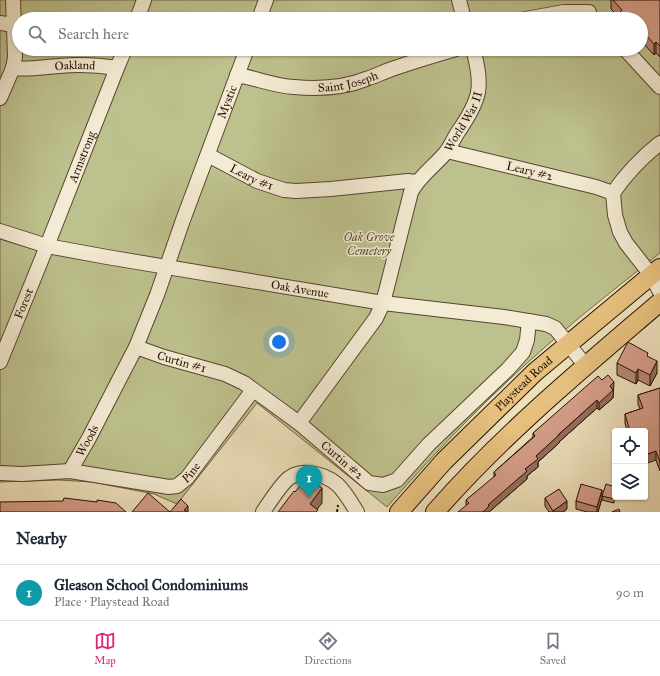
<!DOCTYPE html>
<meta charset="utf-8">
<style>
body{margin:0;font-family:"IM FELL Great Primer",serif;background:#f6f6f7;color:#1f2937}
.controls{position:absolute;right:12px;bottom:12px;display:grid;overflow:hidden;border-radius:4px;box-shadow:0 1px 3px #0004}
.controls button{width:36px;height:36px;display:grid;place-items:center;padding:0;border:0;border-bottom:1px solid #e0e1e3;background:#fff;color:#1f2937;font:20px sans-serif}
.you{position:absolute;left:279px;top:342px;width:14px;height:14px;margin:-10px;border:3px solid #fff;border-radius:50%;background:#1a73e8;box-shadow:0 0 0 6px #1a73e833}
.badge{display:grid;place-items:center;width:26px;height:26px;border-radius:50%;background:#db2777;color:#fff;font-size:13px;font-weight:700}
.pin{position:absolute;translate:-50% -33px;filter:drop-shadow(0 1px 2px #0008)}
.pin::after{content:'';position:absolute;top:21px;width:14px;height:12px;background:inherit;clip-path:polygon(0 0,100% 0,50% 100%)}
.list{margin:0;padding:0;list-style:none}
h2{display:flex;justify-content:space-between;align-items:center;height:52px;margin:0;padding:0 16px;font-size:17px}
h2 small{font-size:13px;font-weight:400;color:#747a83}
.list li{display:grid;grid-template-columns:26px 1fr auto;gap:12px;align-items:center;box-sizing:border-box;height:56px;padding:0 16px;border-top:1px solid #e0e1e3}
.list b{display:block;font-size:15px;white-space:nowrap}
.list p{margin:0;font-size:13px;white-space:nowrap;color:#747a83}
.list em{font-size:13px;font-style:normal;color:#747a83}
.icon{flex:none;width:22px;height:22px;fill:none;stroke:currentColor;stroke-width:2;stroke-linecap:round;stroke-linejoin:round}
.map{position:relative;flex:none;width:660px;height:512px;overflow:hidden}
.search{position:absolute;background:#fff;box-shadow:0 1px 3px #0004;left:12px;right:12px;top:12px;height:44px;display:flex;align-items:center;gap:10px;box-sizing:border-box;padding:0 14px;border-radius:22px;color:#747a83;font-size:15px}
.sheet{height:108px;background:#fff}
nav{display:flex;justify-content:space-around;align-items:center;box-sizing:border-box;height:56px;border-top:1px solid #e0e1e3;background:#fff;font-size:11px;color:#747a83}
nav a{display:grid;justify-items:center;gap:2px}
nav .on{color:#db2777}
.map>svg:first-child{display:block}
.green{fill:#bdc18d;stroke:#726846;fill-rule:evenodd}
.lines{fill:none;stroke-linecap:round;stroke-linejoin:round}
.minor-casing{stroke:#58442f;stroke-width:16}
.major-casing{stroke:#261000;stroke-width:20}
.path{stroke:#261000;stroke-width:2;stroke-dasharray:3 2;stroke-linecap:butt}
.minor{stroke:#f3ebd3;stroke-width:14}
.major{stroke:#e6c07e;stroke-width:18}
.wall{fill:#b78876;stroke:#261000}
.shaded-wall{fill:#956f60;stroke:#261000}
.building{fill:#d59e89;stroke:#261000}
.labels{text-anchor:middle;stroke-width:3;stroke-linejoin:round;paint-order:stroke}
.street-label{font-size:12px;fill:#261000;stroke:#f3ebd3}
.park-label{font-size:12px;font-style:italic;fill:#5b4e31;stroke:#f3ebd3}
</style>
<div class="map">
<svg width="660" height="512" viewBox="0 0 660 512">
<rect width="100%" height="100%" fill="#ede0bb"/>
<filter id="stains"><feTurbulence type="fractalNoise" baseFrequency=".005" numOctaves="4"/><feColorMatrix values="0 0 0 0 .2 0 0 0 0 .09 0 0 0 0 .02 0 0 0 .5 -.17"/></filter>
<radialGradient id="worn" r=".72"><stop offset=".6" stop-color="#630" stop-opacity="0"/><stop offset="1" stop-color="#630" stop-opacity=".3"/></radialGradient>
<!-- green -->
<path class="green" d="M0,0H660V253C624,282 587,310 552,341C493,392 439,448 387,507L257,403L177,504L154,494L92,482L59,480L0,482ZM19,19H641V49H19Z"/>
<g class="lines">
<!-- minor casing -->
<g class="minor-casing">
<g id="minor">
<polyline points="459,0 464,19"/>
<polyline points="137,19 144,0"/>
<polyline points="259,19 266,0"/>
<polyline points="525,19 564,12 589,12"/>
<polyline points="0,23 14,25"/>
<polyline points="625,49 660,87"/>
<path id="s1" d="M13,68C28,70 43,67 59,66C78,64 98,65 117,68L125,49"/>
<path id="s2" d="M237,75C256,78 274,86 294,87C317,89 344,88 366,79C376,76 385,71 395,68C415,61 435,55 456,49"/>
<polyline points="0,98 13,68 15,57 13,0"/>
<path id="s3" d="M447,151L596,187L613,193"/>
<path id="s4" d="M208,155L257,181L284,190L296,191L331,189L408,181L416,182"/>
<polyline points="613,193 615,215 620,232 626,243 651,275 660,292"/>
<path d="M613,193C626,174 641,158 660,143"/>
<path id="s5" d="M0,231L47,246L107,257L383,303L504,317L546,324L555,328L586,366"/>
<path id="s6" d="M136,347L164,357L225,374L244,383L299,423L369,483L383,485L397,480L429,444L508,369L523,352L527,340L529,321"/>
<path id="s7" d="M0,362L47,246L117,68"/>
<path id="s8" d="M299,423L376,318L383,303L411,192C420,175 436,165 447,151C451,145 454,138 458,132C480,100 484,87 473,49"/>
<path id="s9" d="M70,471L89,438L136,347L157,295L183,220L247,49"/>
<path id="s10" d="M0,473L22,474L70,471L169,487L177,486L187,478L253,390"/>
<path d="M263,512C269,503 281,484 289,478C294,474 303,472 309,473C337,476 344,491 357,512"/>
</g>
</g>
<!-- major casing -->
<g class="major-casing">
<g id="major">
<path id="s11" d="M399,512L444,461L535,372L660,268"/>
<path d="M435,512C503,434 582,369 660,302"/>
</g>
</g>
<!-- path -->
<polyline class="path" points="337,512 338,505"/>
<!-- minor -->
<use href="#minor" class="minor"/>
<!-- major -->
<use href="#major" class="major"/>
</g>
<!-- wall -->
<g class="wall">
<polygon points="611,0 660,0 660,57 656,53 654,55 644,44 641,19 617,19 617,15 611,9"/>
<polygon points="648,357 657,373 650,386 638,380 636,384 617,375 617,363"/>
<polygon points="602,380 614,390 613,391 613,398 599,410 597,408 559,442 559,443 538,462 538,467 527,476 527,479 489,512 466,505 466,500 494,478 494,472 533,437 533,433"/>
<polygon points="660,388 660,471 645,431 627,431 625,423 625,414 640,409 638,404 638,395"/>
<polygon points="615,487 614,503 602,500 602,496"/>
<polygon points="545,498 567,509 563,512 549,512 545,506"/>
<polygon points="602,498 598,512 587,512 576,509 576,501"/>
</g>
<!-- shaded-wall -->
<g class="shaded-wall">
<polygon points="644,33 644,44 641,46 641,36"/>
<polygon points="656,42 656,53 654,55 654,44"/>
<polygon points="657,361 657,373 650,386 650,375"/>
<polygon points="638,369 638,380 636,384 636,373"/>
<polygon points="614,382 613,398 599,410 599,403 610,386"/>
<polygon points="597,400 597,408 559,442 559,443 538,462 538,467 527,476 527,479 489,512 483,512 488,505 525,469 536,456 558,435"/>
<polygon points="656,451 656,460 645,464 645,455"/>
<polygon points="322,488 322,503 315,512 310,504"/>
<polygon points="602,490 602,498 598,512 597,512 597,507"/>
<polygon points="567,501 567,509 563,512 553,512 553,511"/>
<polygon points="188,506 188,512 184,512 184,510"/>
</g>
<!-- building -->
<g class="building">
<polygon points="613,0 660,0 660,46 656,42 654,44 644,33 641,36 641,19 621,19 617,15 622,10"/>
<polygon points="628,342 648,353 647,356 657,361 650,375 638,369 636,373 617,363"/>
<polygon points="608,375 614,382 610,386 613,390 599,403 597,400 558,435 559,435 536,456 538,459 525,469 527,471 488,505 489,506 483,512 458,512 469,503 466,500 496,475 494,472 535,436 533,433 598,376 602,380"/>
<polygon points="660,388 660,462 656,451 645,455 645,431 630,431 625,414 643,408 638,395"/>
<polygon points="307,477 322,488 310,504 318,510 316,512 278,512 294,491 295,492"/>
<polygon points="581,484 602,490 597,507 576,501"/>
<polygon points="606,484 615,487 615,495 614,499 602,496"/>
<polygon points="559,489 567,501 553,511 545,498"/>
<polygon points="148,493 170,512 181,499 188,506 184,510 187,512 132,512"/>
<polygon points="64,498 97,502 97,500 116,503 126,512 0,512 0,502 63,501"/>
<polygon points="619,509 620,512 612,512"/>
</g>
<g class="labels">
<!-- street labels -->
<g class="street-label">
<text dy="4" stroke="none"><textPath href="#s1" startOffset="62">Oakland</textPath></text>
<text dy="4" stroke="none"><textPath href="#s2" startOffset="113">Saint Joseph</textPath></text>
<text dy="4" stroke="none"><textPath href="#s9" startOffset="402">Mystic</textPath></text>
<text dy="4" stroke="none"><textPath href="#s8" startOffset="350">World War II</textPath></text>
<text dy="4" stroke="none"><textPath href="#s7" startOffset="221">Armstrong</textPath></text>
<text dy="4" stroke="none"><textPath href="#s3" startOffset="85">Leary #2</textPath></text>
<text dy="4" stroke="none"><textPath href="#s4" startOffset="49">Leary #1</textPath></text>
<text dy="4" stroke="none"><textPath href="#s5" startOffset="306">Oak Avenue</textPath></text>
<text dy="4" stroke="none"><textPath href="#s7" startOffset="63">Forest</textPath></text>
<text dy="4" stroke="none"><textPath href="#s6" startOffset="48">Curtin #1</textPath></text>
<text dy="4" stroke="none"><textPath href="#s11" startOffset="179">Playstead Road</textPath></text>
<text dy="4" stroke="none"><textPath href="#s9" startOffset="35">Woods</textPath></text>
<text dy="4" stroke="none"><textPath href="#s6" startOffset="239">Curtin #2</textPath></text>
<text dy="4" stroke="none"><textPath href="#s10" startOffset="198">Pine</textPath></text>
</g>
<!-- park labels -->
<g class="park-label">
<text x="369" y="241">Oak Grove<tspan x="369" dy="14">Cemetery</tspan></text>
</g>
</g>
<rect width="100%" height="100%" filter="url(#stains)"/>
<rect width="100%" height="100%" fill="url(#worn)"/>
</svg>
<div class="controls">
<button><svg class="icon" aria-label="locate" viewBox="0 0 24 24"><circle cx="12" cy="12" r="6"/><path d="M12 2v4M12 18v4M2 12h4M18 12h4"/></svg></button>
<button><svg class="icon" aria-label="layers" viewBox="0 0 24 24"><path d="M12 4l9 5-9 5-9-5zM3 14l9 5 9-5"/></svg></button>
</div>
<div class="you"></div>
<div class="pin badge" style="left:309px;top:498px;background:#0f9aa8">1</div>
<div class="search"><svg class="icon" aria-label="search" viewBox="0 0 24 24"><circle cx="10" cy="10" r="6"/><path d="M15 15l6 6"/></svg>Search here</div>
</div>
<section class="sheet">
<h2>Nearby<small></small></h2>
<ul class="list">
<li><span class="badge" style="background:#0f9aa8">1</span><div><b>Gleason School Condominiums</b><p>Place · Playstead Road</p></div><em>90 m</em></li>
</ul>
</section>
<nav>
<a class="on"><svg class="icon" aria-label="map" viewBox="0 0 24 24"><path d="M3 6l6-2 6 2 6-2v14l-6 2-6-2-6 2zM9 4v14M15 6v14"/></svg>Map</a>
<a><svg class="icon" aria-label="directions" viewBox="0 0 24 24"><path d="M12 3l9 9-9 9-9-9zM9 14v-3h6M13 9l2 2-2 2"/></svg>Directions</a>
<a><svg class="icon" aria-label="saved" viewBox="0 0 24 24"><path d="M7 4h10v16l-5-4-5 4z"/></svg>Saved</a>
</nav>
